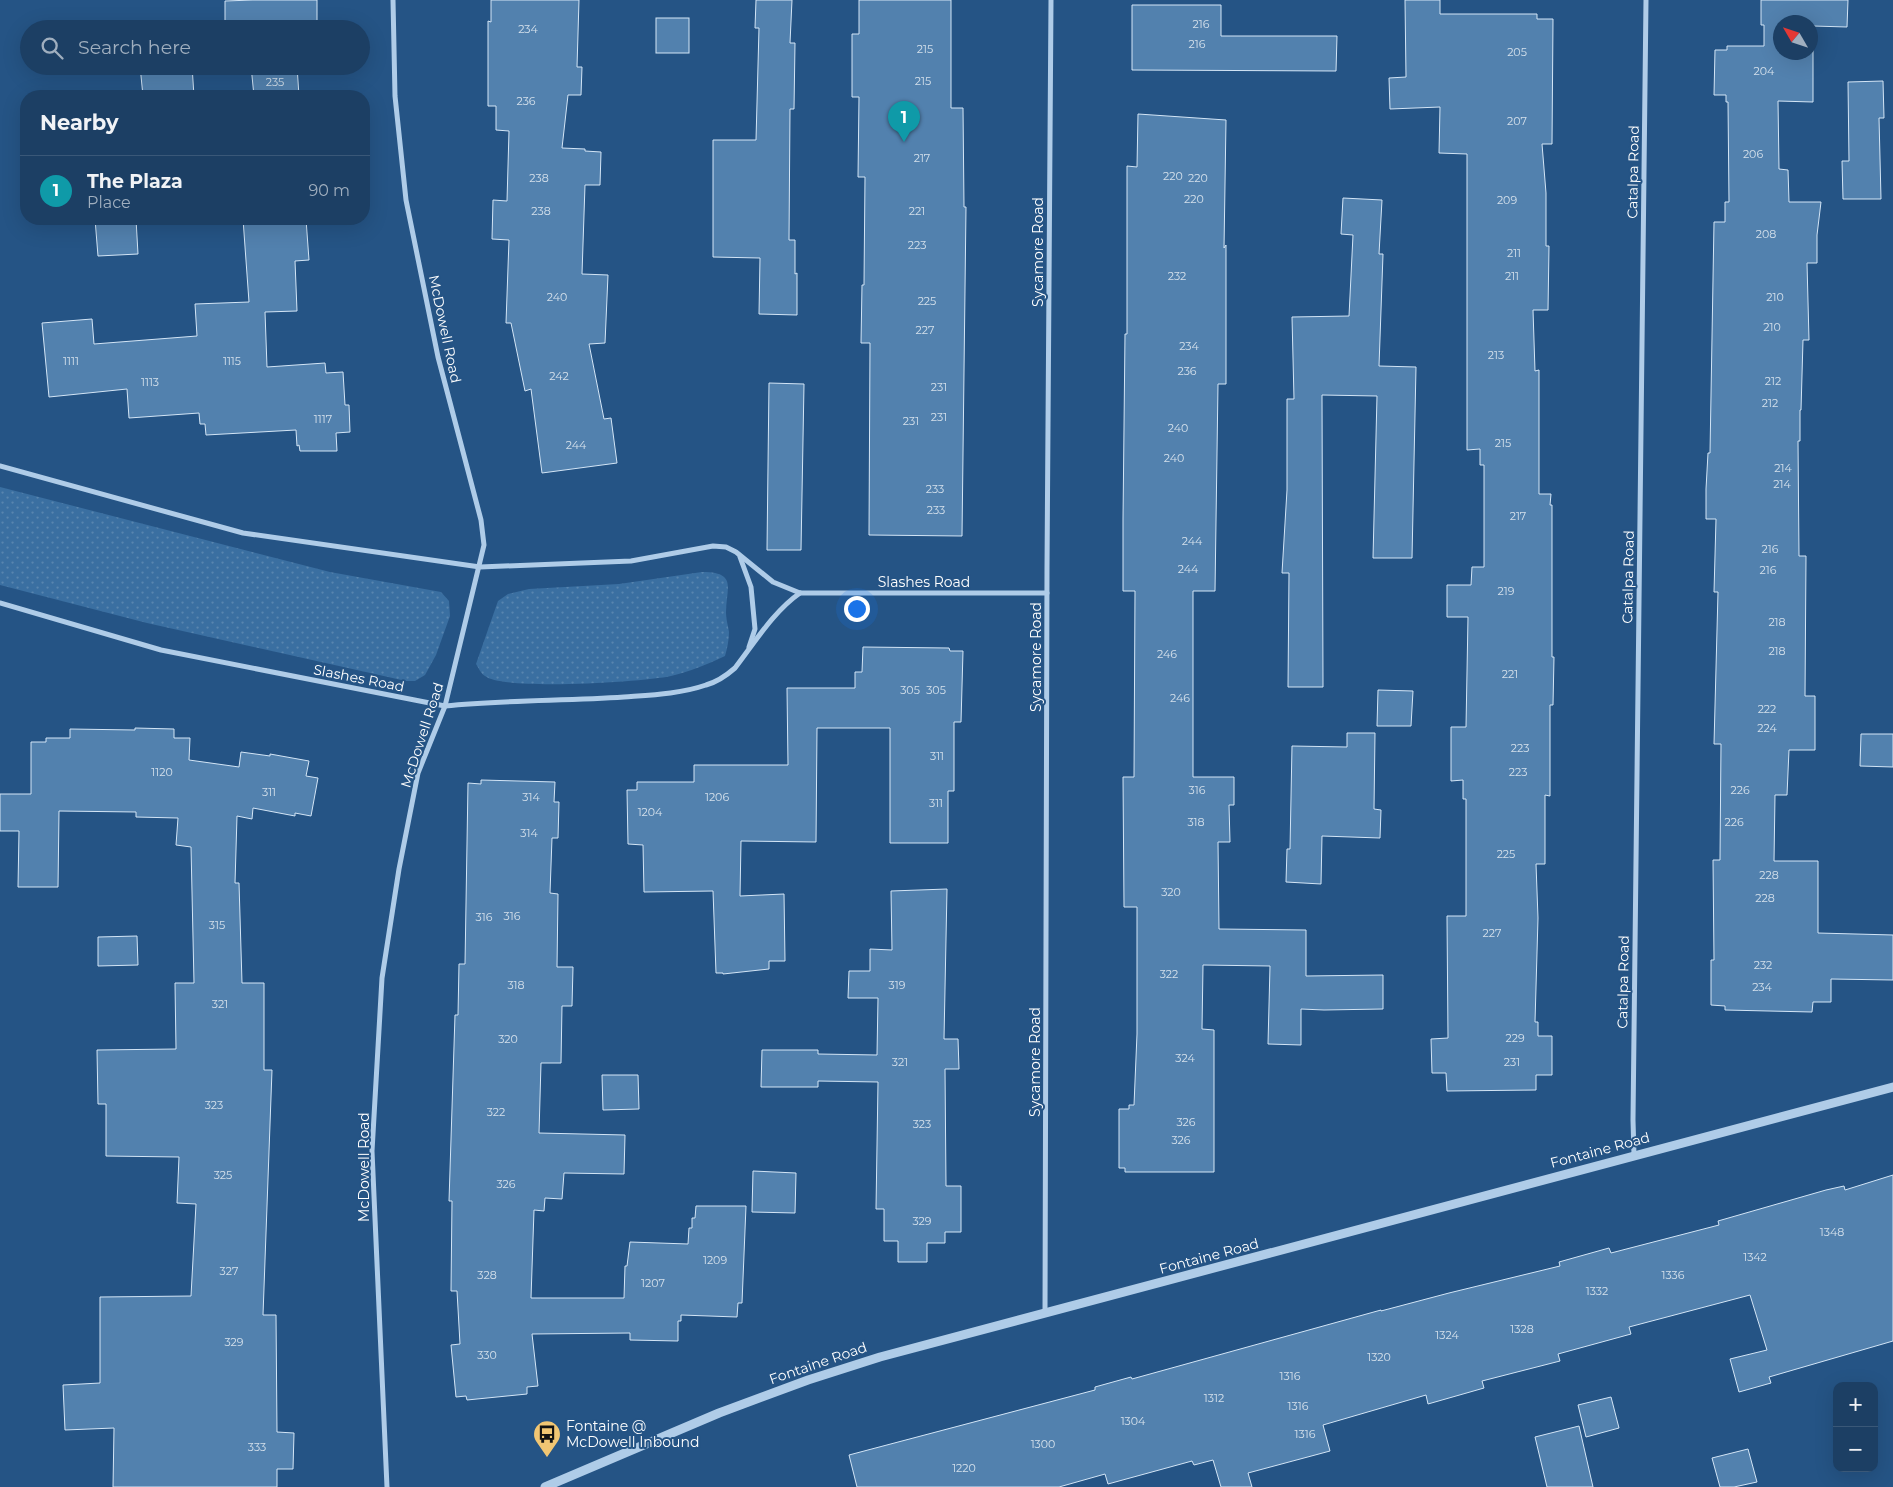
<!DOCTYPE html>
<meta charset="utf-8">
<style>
body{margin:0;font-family:Montserrat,sans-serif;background:#294a6d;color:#f1f3f6}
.controls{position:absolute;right:15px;bottom:15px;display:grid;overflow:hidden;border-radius:10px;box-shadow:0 5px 20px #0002}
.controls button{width:45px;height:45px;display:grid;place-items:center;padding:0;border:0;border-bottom:1px solid #3a5878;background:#1c3f64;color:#f1f3f6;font:25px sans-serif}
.compass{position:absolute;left:1773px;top:15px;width:45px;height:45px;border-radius:50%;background:#1c3f64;box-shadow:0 5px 20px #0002;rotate:309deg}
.you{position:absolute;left:856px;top:608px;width:18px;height:18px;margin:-12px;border:4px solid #fff;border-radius:50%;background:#1a73e8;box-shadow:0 0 0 8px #1a73e833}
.badge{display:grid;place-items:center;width:32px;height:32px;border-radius:50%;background:#f1c673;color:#fff;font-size:16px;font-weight:700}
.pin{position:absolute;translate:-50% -41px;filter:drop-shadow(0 1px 2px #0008)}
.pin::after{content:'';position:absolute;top:26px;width:18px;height:15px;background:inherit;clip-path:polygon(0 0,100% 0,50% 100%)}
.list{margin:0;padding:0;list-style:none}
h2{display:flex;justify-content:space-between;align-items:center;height:65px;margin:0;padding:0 20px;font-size:21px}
h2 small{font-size:16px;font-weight:400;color:#a0afbf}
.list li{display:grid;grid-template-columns:32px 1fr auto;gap:15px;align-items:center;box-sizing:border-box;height:70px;padding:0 20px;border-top:1px solid #3a5878}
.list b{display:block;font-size:19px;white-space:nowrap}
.list p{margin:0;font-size:16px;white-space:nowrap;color:#a0afbf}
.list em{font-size:16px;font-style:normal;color:#a0afbf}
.icon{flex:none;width:28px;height:28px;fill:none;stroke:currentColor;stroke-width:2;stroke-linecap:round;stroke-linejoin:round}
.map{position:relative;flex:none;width:1893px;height:1487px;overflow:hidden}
.search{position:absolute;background:#1c3f64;box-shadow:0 5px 20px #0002;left:20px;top:20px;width:350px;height:55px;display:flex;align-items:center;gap:12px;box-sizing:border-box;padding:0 18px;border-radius:28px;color:#a0afbf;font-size:19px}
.panel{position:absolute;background:#1c3f64;box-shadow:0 5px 20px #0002;left:20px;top:90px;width:350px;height:135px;border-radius:20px}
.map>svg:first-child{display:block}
.grass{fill:url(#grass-dots)}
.building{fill:#5281ae;stroke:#d3e5f6;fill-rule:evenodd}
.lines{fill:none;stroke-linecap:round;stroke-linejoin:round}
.minor{stroke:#afcce8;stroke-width:5}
.tertiary{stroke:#afcce8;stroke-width:9}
.labels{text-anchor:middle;stroke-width:4;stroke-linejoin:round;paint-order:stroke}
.number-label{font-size:11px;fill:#d4e0eb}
.street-label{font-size:14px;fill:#fff;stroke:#255485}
.poi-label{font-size:14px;fill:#fff;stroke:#255485;text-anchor:start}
</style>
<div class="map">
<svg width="1893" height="1487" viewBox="0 0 1893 1487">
<defs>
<pattern id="grass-dots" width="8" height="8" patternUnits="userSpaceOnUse" patternTransform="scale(1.25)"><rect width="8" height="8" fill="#3a6fa1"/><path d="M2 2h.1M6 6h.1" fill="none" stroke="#5885af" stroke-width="1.8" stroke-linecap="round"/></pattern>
</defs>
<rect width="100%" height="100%" fill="#255485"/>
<!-- grass -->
<g class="grass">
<polygon points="0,487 330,572 441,592 449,601 450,616 436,655 425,675 415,681 406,681 147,623 0,585"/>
<path d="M702,572C738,572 726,588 726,613C726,619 728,626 729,632C729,640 727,649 725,656C708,664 689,672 671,676C644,682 503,691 485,676C481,674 478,667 476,664L498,601L508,594L529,589L619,584Z"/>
</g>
<!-- building -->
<g class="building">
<polygon points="253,0 317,0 317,29 225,29 225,1"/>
<polygon points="491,0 579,0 577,67 582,67 581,95 568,95 562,148 585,149 585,151 601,152 600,185 585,185 582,274 608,275 605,343 589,344 604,419 611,418 617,463 542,473 531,389 525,391 511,323 506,323 509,240 492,239 493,200 507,201 509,131 496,130 496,106 488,106 488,21 491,22"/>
<polygon points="756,0 792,0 790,43 795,43 794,109 790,109 789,240 795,240 795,274 797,273 797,315 759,314 760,258 713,257 713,140 756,140 759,28 755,28"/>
<polygon points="859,0 951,0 951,108 963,108 964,207 966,207 962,536 869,535 870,343 861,343 862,285 864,285 865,177 858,177 859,97 852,97 852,34 859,34"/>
<polygon points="1405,0 1440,0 1440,14 1537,14 1537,19 1553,19 1552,144 1542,144 1546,193 1546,246 1549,246 1548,310 1533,310 1535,371 1539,370 1539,494 1551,494 1550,505 1552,505 1552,657 1554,657 1553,705 1550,705 1550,796 1545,795 1545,864 1536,864 1538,918 1535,1022 1538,1022 1538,1036 1552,1036 1552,1075 1536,1075 1536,1090 1447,1091 1446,1073 1432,1073 1431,1039 1448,1038 1447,916 1466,916 1466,799 1463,799 1463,780 1451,781 1451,727 1466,727 1468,617 1447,617 1447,585 1471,585 1472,567 1484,567 1484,465 1480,465 1480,449 1467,450 1467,154 1439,153 1440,107 1390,109 1389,78 1406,77"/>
<path d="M1761,0H1848L1847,27L1813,26V102L1778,101L1779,169L1788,170L1789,202H1821L1817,235V263H1807L1809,340H1803L1801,410H1800V441H1798L1799,556H1806L1805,696H1815V750H1789L1787,795H1775L1774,861H1818V933L1893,935V980L1831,979V1002H1813L1812,1012L1725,1010V1006L1711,1005V960H1714L1713,860H1720L1721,744H1714L1718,592H1714L1716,519H1706V489L1708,453H1710L1714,222H1725V202H1729L1728,102H1726V95H1714L1715,50H1727V46H1764V25H1761ZM1780,22H1810V52H1780Z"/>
<polygon points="1132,5 1221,5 1221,36 1337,36 1336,71 1132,70"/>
<rect x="656" y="18" width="33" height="35"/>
<polygon points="140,66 192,66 194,96 143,96"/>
<polygon points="251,66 297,66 299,96 254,96"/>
<polygon points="1883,81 1884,118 1879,118 1881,199 1843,199 1842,161 1849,161 1848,82"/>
<polygon points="1138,114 1226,120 1224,248 1226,245 1226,384 1218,384 1215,591 1193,591 1193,777 1234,777 1234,805 1229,805 1230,842 1218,842 1219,929 1306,930 1306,976 1383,975 1383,1009 1324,1010 1301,1009 1301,1045 1268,1044 1270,966 1203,965 1202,1029 1214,1030 1214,1172 1125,1172 1125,1168 1119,1168 1119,1109 1129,1109 1129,1105 1134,1105 1137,1034 1137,907 1124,907 1123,777 1134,777 1135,591 1123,591 1123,520 1125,334 1127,334 1127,166 1137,167"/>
<polygon points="1343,198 1382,200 1379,254 1383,254 1379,366 1416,367 1412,558 1373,558 1377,396 1322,395 1323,687 1288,687 1289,573 1282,573 1287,490 1287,399 1294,399 1292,317 1349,316 1353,235 1341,234"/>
<polygon points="95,219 136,219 138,254 98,256"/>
<polygon points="243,219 306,219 309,260 295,261 297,311 265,312 267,367 325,363 326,373 343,372 345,405 349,405 350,432 336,433 337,451 300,451 299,445 297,446 296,430 206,435 205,424 200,424 199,413 129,418 127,389 49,397 42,323 92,319 94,344 197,336 195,304 249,302"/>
<polygon points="769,383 804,384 801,550 767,550"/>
<polygon points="863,647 949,648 950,651 963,651 961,722 954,722 954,791 948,791 948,843 890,843 890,728 817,728 816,842 741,841 740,896 784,894 785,961 769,961 769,969 723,974 723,973 716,973 713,891 644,892 643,845 628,844 627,790 637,790 637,782 694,782 694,765 788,765 787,688 855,688 855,672 862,672"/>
<polygon points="1378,690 1413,691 1411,726 1377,726"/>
<polygon points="135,728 174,729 174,738 190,738 189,760 239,767 241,752 270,756 270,754 309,761 306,776 318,778 311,816 295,813 295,816 253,808 252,819 237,816 235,883 239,883 242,983 264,983 264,1070 272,1070 263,1315 276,1315 277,1432 294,1433 293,1469 277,1469 277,1487 113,1487 114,1428 65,1430 63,1385 100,1383 100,1297 191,1296 196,1204 177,1203 179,1157 106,1156 106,1104 98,1104 97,1050 176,1049 175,983 194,983 191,847 176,845 178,818 136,817 136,812 59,811 58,887 18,887 19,831 0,831 0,794 31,794 31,742 46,742 46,738 70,738 70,729 135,730"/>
<polygon points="1347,733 1375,733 1374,809 1381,810 1380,838 1322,836 1321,884 1286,882 1287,849 1290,849 1292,746 1347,747"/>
<polygon points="1861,734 1893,734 1893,767 1860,766"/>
<polygon points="481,780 555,782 554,802 559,802 558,838 552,838 550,893 558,894 557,967 573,967 572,1006 562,1006 561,1063 541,1063 539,1133 625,1135 624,1174 564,1173 562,1199 545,1198 544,1211 534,1210 531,1298 624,1298 625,1266 627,1266 630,1242 688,1244 689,1228 692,1228 692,1218 695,1218 696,1206 746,1206 742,1303 738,1303 737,1317 681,1315 681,1321 678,1321 678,1341 630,1340 630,1333 532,1334 538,1386 527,1387 527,1394 467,1400 466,1396 456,1397 451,1345 460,1344 457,1291 451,1291 452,1201 449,1201 455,1015 458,1015 459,964 465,964 468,783 481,784"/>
<polygon points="947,889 944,1039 958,1039 959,1069 945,1069 946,1186 961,1186 961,1232 945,1232 945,1243 927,1243 927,1262 898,1262 898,1241 884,1241 884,1209 876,1209 878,1082 818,1081 818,1087 761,1087 762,1050 818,1050 818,1054 877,1055 878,998 848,998 849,971 870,971 870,949 892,950 891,891"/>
<polygon points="137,936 138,965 98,966 98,937"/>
<polygon points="602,1075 638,1075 639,1109 603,1110"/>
<polygon points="753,1171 796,1173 795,1213 752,1212"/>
<polygon points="1893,1175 1893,1341 1769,1377 1771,1383 1739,1392 1730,1359 1767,1350 1750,1295 1629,1327 1631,1334 1558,1354 1560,1361 1482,1381 1484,1388 1428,1404 1426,1395 1323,1425 1330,1451 1248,1473 1252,1487 1221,1487 1213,1460 1194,1465 1192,1461 1108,1484 1105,1474 1059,1487 857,1487 849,1455 1095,1390 1095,1387 1131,1377 1132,1379 1381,1310 1381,1311 1449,1293 1560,1266 1559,1262 1609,1248 1611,1253 1719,1225 1718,1221 1826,1190 1844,1186 1845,1190"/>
<polygon points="1611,1397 1619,1428 1586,1437 1578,1405"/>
<polygon points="1579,1426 1593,1487 1547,1487 1535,1437"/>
<polygon points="1748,1449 1757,1482 1734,1487 1720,1487 1712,1458"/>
</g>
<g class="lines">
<!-- minor -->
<g class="minor">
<polyline points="0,466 243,533 480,567 631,561 713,546 726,547 736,552 773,582 800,593 1047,593"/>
<polyline points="740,557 751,587 755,629 749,647"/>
<path d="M0,603L161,650L445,706C504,700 564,701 624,697C651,695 680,694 706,685C717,682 727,675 735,668C755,642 774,611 800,593"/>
<polyline points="1634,1155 1633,1120 1646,0"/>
<polyline points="1045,1314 1047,568 1051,0"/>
<polyline points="387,1487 372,1151 382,978 399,869 418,773 445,706 484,545 481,520 438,357 406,200 395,96 393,0"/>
</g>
<!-- tertiary -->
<polyline class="tertiary" points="545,1487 719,1413 808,1380 880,1357 1893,1087"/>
</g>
<!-- icons -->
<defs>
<g id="bus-pin" transform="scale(1.4375)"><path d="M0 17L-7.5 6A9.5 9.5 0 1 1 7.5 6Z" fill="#f1c673" stroke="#255485"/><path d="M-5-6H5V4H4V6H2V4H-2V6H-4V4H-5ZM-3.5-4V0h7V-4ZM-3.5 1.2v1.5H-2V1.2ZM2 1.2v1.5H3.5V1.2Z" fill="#111"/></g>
</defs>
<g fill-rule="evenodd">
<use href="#bus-pin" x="547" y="1434"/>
</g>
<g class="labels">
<!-- number labels -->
<g class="number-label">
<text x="1201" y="28">216</text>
<text x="528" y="33">234</text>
<text x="1197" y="48">216</text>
<text x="925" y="53">215</text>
<text x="1517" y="56">205</text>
<text x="1764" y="75">204</text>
<text x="923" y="85">215</text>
<text x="275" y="86">235</text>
<text x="526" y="105">236</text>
<text x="1517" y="125">207</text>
<text x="1753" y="158">206</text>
<text x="922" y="162">217</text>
<text x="1173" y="180">220</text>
<text x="539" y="182">238</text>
<text x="1198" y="182">220</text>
<text x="1194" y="203">220</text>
<text x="1507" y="204">209</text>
<text x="541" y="215">238</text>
<text x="917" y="215">221</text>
<text x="1766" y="238">208</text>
<text x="917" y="249">223</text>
<text x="1514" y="257">211</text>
<text x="1177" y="280">232</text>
<text x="1512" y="280">211</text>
<text x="557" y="301">240</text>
<text x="1775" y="301">210</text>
<text x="927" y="305">225</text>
<text x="1772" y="331">210</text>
<text x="925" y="334">227</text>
<text x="1189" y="350">234</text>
<text x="1496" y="359">213</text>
<text x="71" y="365">1111</text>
<text x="232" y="365">1115</text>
<text x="1187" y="375">236</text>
<text x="559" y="380">242</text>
<text x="1773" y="385">212</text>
<text x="150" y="386">1113</text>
<text x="939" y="391">231</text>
<text x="1770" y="407">212</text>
<text x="939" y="421">231</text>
<text x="323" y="423">1117</text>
<text x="911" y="425">231</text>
<text x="1178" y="432">240</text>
<text x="1503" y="447">215</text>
<text x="576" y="449">244</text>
<text x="1174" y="462">240</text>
<text x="1783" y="472">214</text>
<text x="1782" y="488">214</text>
<text x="935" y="493">233</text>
<text x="936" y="514">233</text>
<text x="1518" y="520">217</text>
<text x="1192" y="545">244</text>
<text x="1770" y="553">216</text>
<text x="1188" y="573">244</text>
<text x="1768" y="574">216</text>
<text x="1506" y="595">219</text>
<text x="1777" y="626">218</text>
<text x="1777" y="655">218</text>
<text x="1167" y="658">246</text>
<text x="1510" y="678">221</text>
<text x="910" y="694">305</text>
<text x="936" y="694">305</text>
<text x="1180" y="702">246</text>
<text x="1767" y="713">222</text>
<text x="1767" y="732">224</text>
<text x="1520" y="752">223</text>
<text x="937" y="760">311</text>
<text x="162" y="776">1120</text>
<text x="1518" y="776">223</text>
<text x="1197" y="794">316</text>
<text x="1740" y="794">226</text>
<text x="269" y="796">311</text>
<text x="531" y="801">314</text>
<text x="717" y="801">1206</text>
<text x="936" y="807">311</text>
<text x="650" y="816">1204</text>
<text x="1196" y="826">318</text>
<text x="1734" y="826">226</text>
<text x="529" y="837">314</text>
<text x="1506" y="858">225</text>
<text x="1769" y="879">228</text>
<text x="1171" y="896">320</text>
<text x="1765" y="902">228</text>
<text x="512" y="920">316</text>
<text x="484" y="921">316</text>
<text x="217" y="929">315</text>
<text x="1492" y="937">227</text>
<text x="1763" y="969">232</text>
<text x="1169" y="978">322</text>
<text x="516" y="989">318</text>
<text x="897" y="989">319</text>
<text x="1762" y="991">234</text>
<text x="220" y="1008">321</text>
<text x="1515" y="1042">229</text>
<text x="508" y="1043">320</text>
<text x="1185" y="1062">324</text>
<text x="900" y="1066">321</text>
<text x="1512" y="1066">231</text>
<text x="214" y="1109">323</text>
<text x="496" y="1116">322</text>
<text x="1186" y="1126">326</text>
<text x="922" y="1128">323</text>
<text x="1181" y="1144">326</text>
<text x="223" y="1179">325</text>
<text x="506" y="1188">326</text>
<text x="922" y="1225">329</text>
<text x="1832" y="1236">1348</text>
<text x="1755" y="1261">1342</text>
<text x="715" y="1264">1209</text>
<text x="229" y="1275">327</text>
<text x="487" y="1279">328</text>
<text x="1673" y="1279">1336</text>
<text x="653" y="1287">1207</text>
<text x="1597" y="1295">1332</text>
<text x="1522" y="1333">1328</text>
<text x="1447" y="1339">1324</text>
<text x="234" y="1346">329</text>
<text x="487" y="1359">330</text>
<text x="1379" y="1361">1320</text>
<text x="1290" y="1380">1316</text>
<text x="1214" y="1402">1312</text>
<text x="1298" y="1410">1316</text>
<text x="1133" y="1425">1304</text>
<text x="1305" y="1438">1316</text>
<text x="1043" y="1448">1300</text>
<text x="257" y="1451">333</text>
<text x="964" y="1472">1220</text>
</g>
<!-- street labels -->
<g class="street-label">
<text transform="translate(1633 172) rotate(-89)" y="5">Catalpa Road</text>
<text transform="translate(1038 252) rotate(-90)" y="5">Sycamore Road</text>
<text transform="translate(445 329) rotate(78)" y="5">McDowell Road</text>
<text transform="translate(1628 577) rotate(-89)" y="5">Catalpa Road</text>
<text x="924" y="587">Slashes Road</text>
<text transform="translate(1036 657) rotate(-90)" y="5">Sycamore Road</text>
<text transform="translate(359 678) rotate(11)" y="5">Slashes Road</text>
<text transform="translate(422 735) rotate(-72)" y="5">McDowell Road</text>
<text transform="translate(1623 982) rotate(-89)" y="5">Catalpa Road</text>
<text transform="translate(1035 1062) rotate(-90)" y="5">Sycamore Road</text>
<text transform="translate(1600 1150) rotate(-15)" y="5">Fontaine Road</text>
<text transform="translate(364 1167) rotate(-90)" y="5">McDowell Road</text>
<text transform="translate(1209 1256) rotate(-15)" y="5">Fontaine Road</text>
<text transform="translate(818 1363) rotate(-19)" y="5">Fontaine Road</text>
</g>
<!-- poi labels -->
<g class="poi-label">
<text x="566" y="1431">Fontaine @<tspan x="566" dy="16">McDowell Inbound</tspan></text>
</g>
</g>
</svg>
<div class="controls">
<button>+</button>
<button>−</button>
</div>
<svg class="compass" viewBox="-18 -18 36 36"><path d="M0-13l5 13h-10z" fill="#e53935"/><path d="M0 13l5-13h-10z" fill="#a0afbf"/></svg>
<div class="you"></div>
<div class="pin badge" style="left:904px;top:142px;background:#0f9aa8">1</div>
<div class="search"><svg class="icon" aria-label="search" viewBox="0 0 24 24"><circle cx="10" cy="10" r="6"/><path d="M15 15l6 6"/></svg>Search here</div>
<section class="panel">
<h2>Nearby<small></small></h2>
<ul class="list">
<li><span class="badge" style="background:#0f9aa8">1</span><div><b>The Plaza</b><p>Place</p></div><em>90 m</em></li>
</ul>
</section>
</div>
